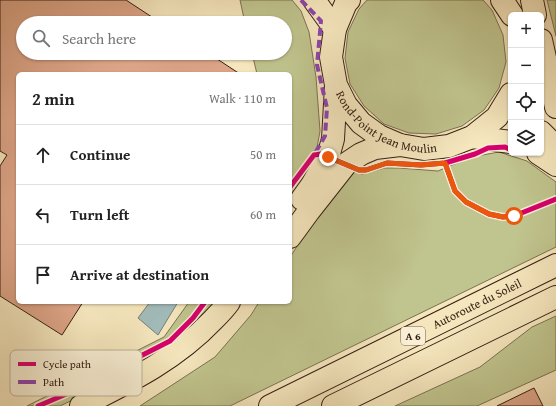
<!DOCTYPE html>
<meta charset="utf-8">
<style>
body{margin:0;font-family:"Gentium Book Plus",serif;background:#f2f2f2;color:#222}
.controls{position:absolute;right:12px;top:12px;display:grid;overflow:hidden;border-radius:6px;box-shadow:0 1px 3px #0004}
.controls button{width:36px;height:36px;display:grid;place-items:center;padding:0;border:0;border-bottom:1px solid #e0e0e0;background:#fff;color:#222;font:20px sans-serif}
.stop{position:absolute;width:12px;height:12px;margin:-9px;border:3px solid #ea580c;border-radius:50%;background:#fff}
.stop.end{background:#ea580c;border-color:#fff;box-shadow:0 1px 4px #0008}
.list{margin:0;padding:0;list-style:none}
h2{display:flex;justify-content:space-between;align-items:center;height:52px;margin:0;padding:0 16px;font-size:17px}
h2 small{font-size:13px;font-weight:400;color:#767676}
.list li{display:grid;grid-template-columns:26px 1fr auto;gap:12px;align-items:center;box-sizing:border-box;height:60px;padding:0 16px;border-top:1px solid #e0e0e0}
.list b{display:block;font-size:15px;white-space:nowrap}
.list em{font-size:13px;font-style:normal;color:#767676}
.icon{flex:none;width:22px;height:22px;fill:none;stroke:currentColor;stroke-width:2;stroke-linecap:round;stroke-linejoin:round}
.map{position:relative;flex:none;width:556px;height:406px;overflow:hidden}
.search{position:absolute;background:#fff;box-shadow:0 1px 3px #0004;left:16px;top:16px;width:276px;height:44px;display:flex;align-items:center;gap:10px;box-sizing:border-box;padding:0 14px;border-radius:22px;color:#767676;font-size:15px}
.panel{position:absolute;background:#fff;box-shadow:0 1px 3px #0004;left:16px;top:72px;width:276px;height:232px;border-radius:6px}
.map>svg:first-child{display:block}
.green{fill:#c0c48e;stroke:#7b7251}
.water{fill:#a2bdbc;stroke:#777e79}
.building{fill:#dda588;stroke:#362014}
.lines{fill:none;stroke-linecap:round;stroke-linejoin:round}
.major-casing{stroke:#362014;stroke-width:24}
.highway-casing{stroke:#362014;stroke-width:24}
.major{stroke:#f5e6bd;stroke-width:22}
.highway{stroke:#f5e6bd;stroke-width:22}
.quiet{stroke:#8e44ad;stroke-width:4;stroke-dasharray:8 4;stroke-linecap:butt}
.cycleway-casing{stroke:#f8efd4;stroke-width:8}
.cycleway{stroke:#d6006c;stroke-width:5}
.route{stroke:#ea580c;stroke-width:5}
.labels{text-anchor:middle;stroke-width:3;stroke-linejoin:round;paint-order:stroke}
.shield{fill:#f8efd4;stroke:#705e4e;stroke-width:1}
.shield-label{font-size:11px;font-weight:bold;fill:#362014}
.street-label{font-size:12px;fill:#362014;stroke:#f8efd4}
.key{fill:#f8efd4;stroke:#beb19a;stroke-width:1}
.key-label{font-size:11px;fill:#362014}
</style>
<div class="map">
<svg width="556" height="406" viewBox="0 0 556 406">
<rect width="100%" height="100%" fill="#f5e6bd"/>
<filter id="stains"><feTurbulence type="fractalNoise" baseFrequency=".005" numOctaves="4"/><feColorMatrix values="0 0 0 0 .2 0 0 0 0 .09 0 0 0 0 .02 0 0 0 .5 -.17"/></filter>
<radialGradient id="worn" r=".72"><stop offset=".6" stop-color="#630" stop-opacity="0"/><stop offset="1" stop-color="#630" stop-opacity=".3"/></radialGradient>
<!-- green -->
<g class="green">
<polygon points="240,0 292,0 301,11 309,32 316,77 320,131 313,170 290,204 290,74 257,74 252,53 285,53 285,23 245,23"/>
<polygon points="367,0 483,0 492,10 503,35 506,62 499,88 484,110 462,126 436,134 409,133 384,124 364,106 350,84 345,58 348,32 359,9"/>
<polygon points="547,0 556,0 556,36"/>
<polygon points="499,152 527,161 556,182 556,247 230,406 140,406 215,357 251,315 259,302 290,302 290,257 306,233 345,181 355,172 362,174 385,168 399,168 438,171 471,157"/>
<polygon points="189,302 220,302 177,345 79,397 60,406 27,406 164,337"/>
<polygon points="556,316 556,370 477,406 395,406 480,367 532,327"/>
</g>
<!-- water -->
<polygon class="water" points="150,302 178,302 158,335 138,318"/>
<!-- building -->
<g class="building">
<polygon points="0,0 126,0 161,23 23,23 23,53 208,53 240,74 18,74 18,302 83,302 62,335 0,296 0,166 7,155 0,151"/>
<polygon points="534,388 543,406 497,406"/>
</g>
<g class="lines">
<!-- major casing -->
<g class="major-casing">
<g id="major">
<polyline points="314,0 335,29"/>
<path id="s1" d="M349,0L346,3L335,29L331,57L336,85L346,105L361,123L379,136L400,145L424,149L449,146L472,137L497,117L511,94"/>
<polyline points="502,0 512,15"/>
<polyline points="532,0 535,15"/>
<polyline points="541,40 556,107"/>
<polyline points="541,132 556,147"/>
<polyline points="472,137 511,142"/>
<polyline points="538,153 556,165"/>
<polyline points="302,199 312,185 328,157 333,139 336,86"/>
<polyline points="290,237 309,211 346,164 361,154 375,148 400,145"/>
<path d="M81,406C129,382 175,360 213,320C219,314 224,309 229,302"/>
</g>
</g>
<!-- highway casing -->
<g class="highway-casing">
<g id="highway">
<path id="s2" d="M270,406L556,265"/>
<polyline points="333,406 556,297"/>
</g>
</g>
<!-- major -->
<use href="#major" class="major"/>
<!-- highway -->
<use href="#highway" class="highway"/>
<!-- quiet -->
<polyline class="quiet" points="301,0 321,21 317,65 327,108 325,136 314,155"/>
<!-- cycleway casing -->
<g class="cycleway-casing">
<g id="cycleway">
<polyline points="445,163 455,191 466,202 489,214 503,217 514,216 556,199"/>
<polyline points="290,187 314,155 321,154 359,170 366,170 387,163 421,165 445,163 475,154 488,148 505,147 511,150"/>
<polyline points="38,406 64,395 170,341 193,318 205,302"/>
</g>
</g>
<!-- cycleway -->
<use href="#cycleway" class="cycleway"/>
</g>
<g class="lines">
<!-- route -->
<polyline class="route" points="328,157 359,170 366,170 387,163 421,165 445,163 455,191 466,202 489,214 503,217 514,216"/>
</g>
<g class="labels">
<!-- shield labels -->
<rect class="shield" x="401" y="327" width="24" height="18" rx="3"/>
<g class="shield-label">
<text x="413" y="340">A 6</text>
</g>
<!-- street labels -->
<g class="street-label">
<text dy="4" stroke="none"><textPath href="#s1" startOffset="157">Rond-Point Jean Moulin</textPath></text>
<text dy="4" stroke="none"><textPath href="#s2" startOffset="231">Autoroute du Soleil</textPath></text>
</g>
</g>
<!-- legend -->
<rect x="10" y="350" width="132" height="46" rx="6" class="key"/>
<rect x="18" y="362" width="18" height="4" fill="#d6006c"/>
<rect x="18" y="380" width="18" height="4" fill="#8e44ad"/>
<g class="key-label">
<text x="43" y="368">Cycle path</text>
<text x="43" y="386">Path</text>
</g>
<rect width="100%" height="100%" filter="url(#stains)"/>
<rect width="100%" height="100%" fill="url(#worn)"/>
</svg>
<div class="controls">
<button>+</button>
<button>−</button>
<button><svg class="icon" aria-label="locate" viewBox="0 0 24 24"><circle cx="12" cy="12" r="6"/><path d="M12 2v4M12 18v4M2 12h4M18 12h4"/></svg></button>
<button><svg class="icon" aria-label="layers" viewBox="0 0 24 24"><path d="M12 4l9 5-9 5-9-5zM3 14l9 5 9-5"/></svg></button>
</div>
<div class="stop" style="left:514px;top:216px"></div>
<div class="stop end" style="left:328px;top:157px"></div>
<div class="search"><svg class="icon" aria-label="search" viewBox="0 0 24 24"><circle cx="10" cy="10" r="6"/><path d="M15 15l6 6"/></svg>Search here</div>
<section class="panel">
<h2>2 min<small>Walk · 110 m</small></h2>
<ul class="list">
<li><svg class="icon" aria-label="ahead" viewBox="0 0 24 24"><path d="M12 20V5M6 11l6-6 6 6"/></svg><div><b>Continue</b></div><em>50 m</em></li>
<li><svg class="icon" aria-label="left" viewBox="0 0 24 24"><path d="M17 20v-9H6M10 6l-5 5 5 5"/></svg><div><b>Turn left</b></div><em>60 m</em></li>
<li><svg class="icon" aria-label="arrive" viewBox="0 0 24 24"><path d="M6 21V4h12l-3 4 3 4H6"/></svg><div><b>Arrive at destination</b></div></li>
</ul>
</section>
</div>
